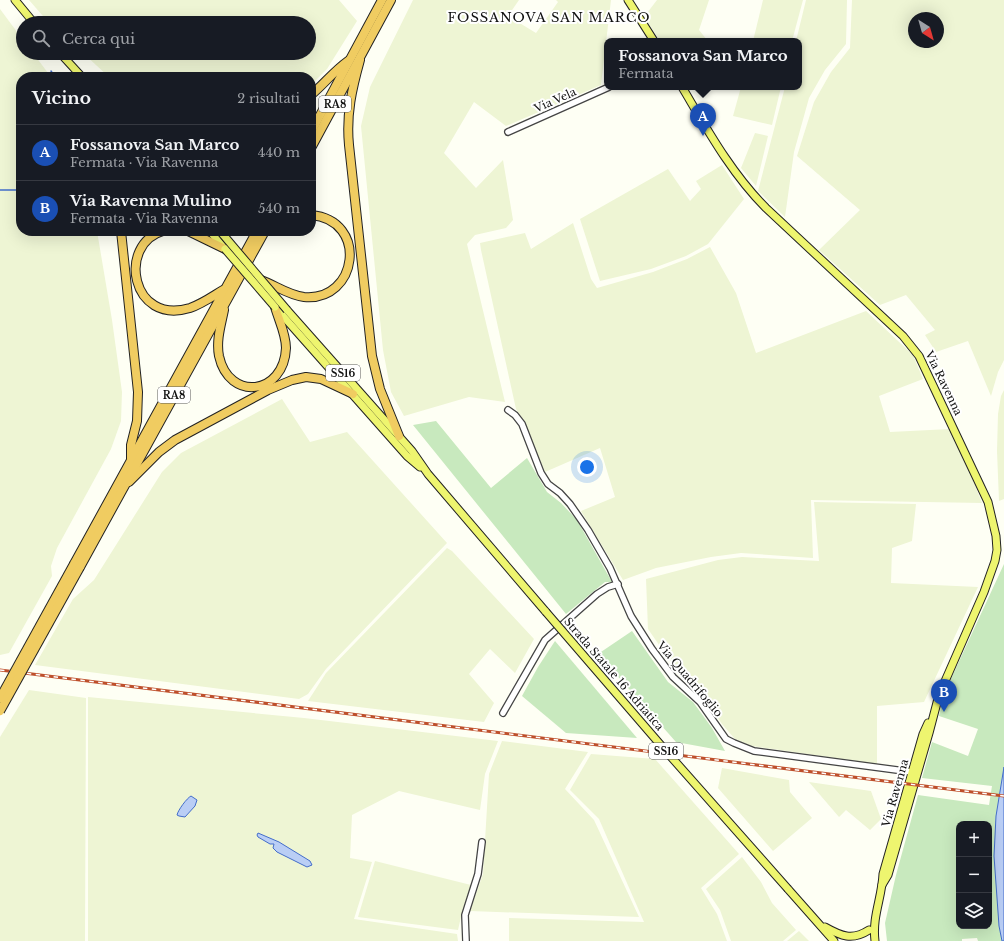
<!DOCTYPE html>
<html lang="it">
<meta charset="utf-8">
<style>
body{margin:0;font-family:"Libre Baskerville",serif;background:#20242c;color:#f1f3f6}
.controls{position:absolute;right:12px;bottom:12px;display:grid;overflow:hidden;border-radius:8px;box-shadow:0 4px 16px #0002}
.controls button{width:36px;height:36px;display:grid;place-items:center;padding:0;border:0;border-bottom:1px solid #363941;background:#171b24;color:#f1f3f6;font:20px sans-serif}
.compass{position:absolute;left:908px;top:12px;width:36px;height:36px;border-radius:50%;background:#171b24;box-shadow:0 4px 16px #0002;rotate:143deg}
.you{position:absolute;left:587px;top:467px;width:14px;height:14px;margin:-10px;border:3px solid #fff;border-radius:50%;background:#1a73e8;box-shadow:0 0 0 6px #1a73e833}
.badge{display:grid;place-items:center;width:26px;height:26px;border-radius:50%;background:#d93025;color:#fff;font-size:13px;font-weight:700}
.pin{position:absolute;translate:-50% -33px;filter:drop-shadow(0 1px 2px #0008)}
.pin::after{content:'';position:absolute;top:21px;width:14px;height:12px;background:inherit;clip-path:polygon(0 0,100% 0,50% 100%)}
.popup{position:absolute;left:604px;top:38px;width:198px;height:52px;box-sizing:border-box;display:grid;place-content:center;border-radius:8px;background:#171b24;filter:drop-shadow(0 1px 3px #0005);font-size:13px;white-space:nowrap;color:#9ea1a6}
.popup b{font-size:15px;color:#f1f3f6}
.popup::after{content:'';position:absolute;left:50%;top:100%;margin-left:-8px;border:8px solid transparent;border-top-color:#171b24}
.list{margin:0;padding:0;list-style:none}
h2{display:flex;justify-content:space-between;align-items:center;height:52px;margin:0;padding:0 16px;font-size:17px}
h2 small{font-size:13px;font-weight:400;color:#9ea1a6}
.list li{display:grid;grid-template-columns:26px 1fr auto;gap:12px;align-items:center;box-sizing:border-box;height:56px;padding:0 16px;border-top:1px solid #363941}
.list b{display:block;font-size:15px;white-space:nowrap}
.list p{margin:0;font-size:13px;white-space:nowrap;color:#9ea1a6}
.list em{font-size:13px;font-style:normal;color:#9ea1a6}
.icon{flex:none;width:22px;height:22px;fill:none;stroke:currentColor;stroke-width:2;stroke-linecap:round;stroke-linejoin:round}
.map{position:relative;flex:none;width:1004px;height:941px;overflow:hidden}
.search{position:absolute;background:#171b24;box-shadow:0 4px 16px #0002;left:16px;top:16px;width:300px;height:44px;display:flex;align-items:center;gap:10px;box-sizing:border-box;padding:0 14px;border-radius:22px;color:#9ea1a6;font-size:15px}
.panel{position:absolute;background:#171b24;box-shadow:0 4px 16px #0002;left:16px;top:72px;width:300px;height:164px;border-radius:16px}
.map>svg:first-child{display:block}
.farmland{fill:#eef5d4;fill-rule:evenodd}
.green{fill:#c8e9be;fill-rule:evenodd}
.water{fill:#bacef5;stroke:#436dca}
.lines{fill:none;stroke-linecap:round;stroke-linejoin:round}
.stream{stroke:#436dca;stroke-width:1.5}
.minor-casing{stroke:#444;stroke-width:8}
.major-casing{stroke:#222;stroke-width:9}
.highway-casing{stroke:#222;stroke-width:10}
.minor{stroke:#fff;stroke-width:5.5}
.major{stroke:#eef56f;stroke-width:7}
.highway{stroke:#f0cc61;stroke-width:8}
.rail-casing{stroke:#be4f2b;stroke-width:3}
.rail{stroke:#fff;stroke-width:1.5;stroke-dasharray:4.5;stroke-linecap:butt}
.major-bridge-casing{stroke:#222;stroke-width:9;stroke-linecap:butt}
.highway-bridge-casing{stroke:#222;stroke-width:10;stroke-linecap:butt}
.major-bridge{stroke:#eef56f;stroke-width:7}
.highway-bridge{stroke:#f0cc61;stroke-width:8}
.labels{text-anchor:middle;stroke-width:4;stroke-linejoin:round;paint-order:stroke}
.shield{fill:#fff;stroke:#585858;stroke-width:1}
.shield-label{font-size:10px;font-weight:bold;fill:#111}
.street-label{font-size:11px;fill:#111;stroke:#fff}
.quarter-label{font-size:13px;letter-spacing:1px;fill:#111;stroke:#fff}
</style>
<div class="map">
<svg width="1004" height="941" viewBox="0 0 1004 941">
<rect width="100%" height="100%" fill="#fefff4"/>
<!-- farmland -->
<g class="farmland">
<polygon points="29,0 339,0 357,21 327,69 311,85 311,77 109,77 83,53 309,53 309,23 49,23"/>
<polygon points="413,0 519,0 508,16 536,33 558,2 556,0 611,0 601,85 506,126 474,102 444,153 476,188 503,160 513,220 506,228 475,235 467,244 505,402 469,397 404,416 391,392 383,350 361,126 370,87"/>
<polygon points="657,0 709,0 699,30 707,40 706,41 660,41 644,17"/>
<polygon points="763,0 803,0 792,41 753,41"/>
<polygon points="806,0 847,0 846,44 825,70 809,98 794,152 785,217 758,191 785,87 799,87 799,41 796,41"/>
<path d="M852,0H1004V360L998,372L991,396L968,341L936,352L925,335L935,330L906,295L880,305L819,250L860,210L797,156L814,102L831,72L850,48ZM914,18H938V42H914Z"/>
<polygon points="0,9 23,40 23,53 33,53 51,77 21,77 21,231 97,231 112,320 122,392 121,421 111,449 57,548 51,566 52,576 9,653 0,655"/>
<polygon points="741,87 781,87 772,125 733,116"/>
<polygon points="755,133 768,136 756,186 741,168"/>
<polygon points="722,165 744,199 708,244 686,256 651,269 600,281 580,219 668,169 690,201 701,189 696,181"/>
<polygon points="573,223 591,279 597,288 653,272 687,259 710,247 736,293 756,353 866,311 913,355 923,379 879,396 890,432 950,429 970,472 982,503 811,500 813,558 741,553 711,557 656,568 623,580 581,511 615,497 600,448 545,472 524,421 516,409 481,250 480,243 525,233 531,249"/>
<polygon points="1004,390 1004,499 999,501 997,451 998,414 1001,396"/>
<polygon points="282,399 310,442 347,432 447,543 326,669 308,694 299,699 35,665 73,599 94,580 162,472 181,453"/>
<polygon points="814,502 916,504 912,541 892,548 891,583 978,587 924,702 877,706 877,764 752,746 735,739 722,724 709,705 680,675 648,629 646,579 718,560 742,557 819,561"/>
<polygon points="447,548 452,551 534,639 515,673 490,649 469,674 494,703 484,722 308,701 326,673"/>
<polygon points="29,690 86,698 85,941 0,941 0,737"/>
<polygon points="88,697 304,718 498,741 485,774 480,810 399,791 352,815 350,858 372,862 354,919 457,934 458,941 88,941"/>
<polygon points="502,741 588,752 565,789 594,820 639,917 470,911 483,874 489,774"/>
<polygon points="591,754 655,759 739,854 701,888 717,914 727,941 509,941 509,918 644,922 599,819 570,790"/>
<polygon points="722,768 789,780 790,792 812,818 773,851 718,788"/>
<polygon points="809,782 871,791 881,819 870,830 846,810 839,817"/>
<polygon points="742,857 761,882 772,903 796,930 783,941 731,941 720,910 706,889"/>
<polygon points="375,861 471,885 463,908 458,930 358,917"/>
<polygon points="799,931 809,941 787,941"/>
</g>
<!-- green -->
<g class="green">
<polygon points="436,421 491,488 527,458 547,492 561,503 577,520 612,582 605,582 566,614 413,425"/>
<path d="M1004,564V941H978L977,938L962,939V941H887L885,923L896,875L918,795L989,805L992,786L922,778L932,742L968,756L978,729L939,716L943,696ZM959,824H989V926H959Z"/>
<polygon points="632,631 668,682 693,702 712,728 725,751 676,742 598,654"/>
<polygon points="555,641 637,738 566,733 522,696 538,667"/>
</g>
<!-- water -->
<g class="water">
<polygon points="1004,767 1004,941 1002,941 999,926 994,856 996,816"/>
<path d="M191,796L197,800L195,806L185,817L179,816L177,815C178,810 187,798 191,796Z"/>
<polygon points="258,833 279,842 310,861 312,865 307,867 277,852 273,848 274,844 270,844 258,837 257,835"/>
</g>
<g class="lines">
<!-- stream -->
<g class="stream">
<polyline points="51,71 55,77"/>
<polyline points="0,190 21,190"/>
</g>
<!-- minor casing -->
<g class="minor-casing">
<g id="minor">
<polyline points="508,132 609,87"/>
<polyline points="508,410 515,415 522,424 541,473 548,484 560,493 570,504 588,530 610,568 631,616 652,649 673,677 700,702 726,739 734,743 754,751 912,772"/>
<polyline points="503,713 545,640 597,594 608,587 618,584"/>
<polyline points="466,941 465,915 478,874 482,842"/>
</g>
</g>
<!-- major casing -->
<g class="major-casing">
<g id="major">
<polyline points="15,0 34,23"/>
<polyline points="628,0 654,41"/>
<polyline points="60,53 82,77"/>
<path d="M682,87C707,129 731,173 766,208L903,336L919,356L988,502L996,536L997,550L995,561L984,592L939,695L929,733L888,875L882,885"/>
<polyline points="210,231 224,248"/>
<polyline points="275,307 407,456 420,467"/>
<polyline points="287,310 412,451 428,474 546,612"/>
<polyline points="788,889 834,941"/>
<path d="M825,927C841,936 852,941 869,930"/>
<path d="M875,941C872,916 882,898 883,874L923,734L928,723"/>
</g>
</g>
<!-- highway casing -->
<g class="highway-casing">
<g id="highway">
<path d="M360,60C352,89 346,114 349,145L372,356L380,389L399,436"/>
<path d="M311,95C324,84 334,71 348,61"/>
<polyline points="311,132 382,0"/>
<polyline points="311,148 391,0"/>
<polyline points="121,231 138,392 137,421 131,445 131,459"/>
<path d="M163,231C117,244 131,326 190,308C202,304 213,296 223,290"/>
<polyline points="188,231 225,249"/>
<path d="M261,280C275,285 288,295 304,297C358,302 369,220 311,215"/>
<path d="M224,310C221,325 216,340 219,356C229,402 284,395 286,348C286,334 279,321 275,307"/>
<polyline points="129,482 159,452 175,440 268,390 292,380 306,377 321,379 353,394"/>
<polyline points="74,564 257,231"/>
<polyline points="80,567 265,231"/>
</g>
</g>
<!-- minor -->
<use href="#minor" class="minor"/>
<!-- major -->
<use href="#major" class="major"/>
<!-- highway -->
<use href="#highway" class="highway"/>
<!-- rail casing -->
<g class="rail-casing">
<polyline id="rail" points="0,670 1004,796"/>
</g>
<!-- rail -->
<use href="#rail" class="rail"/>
<!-- major-bridge casing -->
<g class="major-bridge-casing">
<g id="major-bridge">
<polyline points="220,231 287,310"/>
<polyline points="225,249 275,307"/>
<polyline points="546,612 665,750 788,889"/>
</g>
</g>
<!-- highway-bridge casing -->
<g class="highway-bridge-casing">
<g id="highway-bridge">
<polyline points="0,698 74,564"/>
<polyline points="0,711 80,567"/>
</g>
</g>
<!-- major-bridge -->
<use href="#major-bridge" class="major-bridge"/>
<!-- highway-bridge -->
<use href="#highway-bridge" class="highway-bridge"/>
</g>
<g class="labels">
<!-- shield labels -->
<g class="shield">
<rect x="319" y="96" width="32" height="16" rx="3"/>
<rect x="326" y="365" width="34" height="16" rx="3"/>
<rect x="158" y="387" width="32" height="16" rx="3"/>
<rect x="649" y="743" width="34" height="16" rx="3"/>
</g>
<g class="shield-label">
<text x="335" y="108">RA8</text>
<text x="343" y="377">SS16</text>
<text x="174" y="399">RA8</text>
<text x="666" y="755">SS16</text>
</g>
<!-- street labels -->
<g class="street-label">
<text transform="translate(555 100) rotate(-24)" y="4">Via Vela</text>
<text transform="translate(944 383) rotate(64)" y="4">Via Ravenna</text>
<text transform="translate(614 674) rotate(49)" y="4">Strada Statale 16 Adriatica</text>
<text transform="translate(690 679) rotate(50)" y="4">Via Quadrifoglio</text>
<text transform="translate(895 793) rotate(-74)" y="4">Via Ravenna</text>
</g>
<!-- quarter labels -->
<g class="quarter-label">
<text x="549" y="22">FOSSANOVA SAN MARCO</text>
</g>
</g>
</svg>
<div class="controls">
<button>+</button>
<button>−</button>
<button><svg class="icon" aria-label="layers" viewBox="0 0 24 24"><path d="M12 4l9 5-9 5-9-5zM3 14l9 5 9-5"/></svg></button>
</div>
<svg class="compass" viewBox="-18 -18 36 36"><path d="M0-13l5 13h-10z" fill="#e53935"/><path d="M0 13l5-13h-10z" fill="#9ea1a6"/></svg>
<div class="you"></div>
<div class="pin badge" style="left:703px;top:136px;background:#1a4fb4">A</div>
<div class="popup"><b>Fossanova San Marco</b>Fermata</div>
<div class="pin badge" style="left:944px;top:712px;background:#1a4fb4">B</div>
<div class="search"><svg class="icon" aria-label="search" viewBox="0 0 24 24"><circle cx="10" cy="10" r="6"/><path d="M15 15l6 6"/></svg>Cerca qui</div>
<section class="panel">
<h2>Vicino<small>2 risultati</small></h2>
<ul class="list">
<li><span class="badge" style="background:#1a4fb4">A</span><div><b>Fossanova San Marco</b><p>Fermata · Via Ravenna</p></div><em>440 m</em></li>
<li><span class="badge" style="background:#1a4fb4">B</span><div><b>Via Ravenna Mulino</b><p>Fermata · Via Ravenna</p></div><em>540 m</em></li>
</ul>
</section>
</div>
